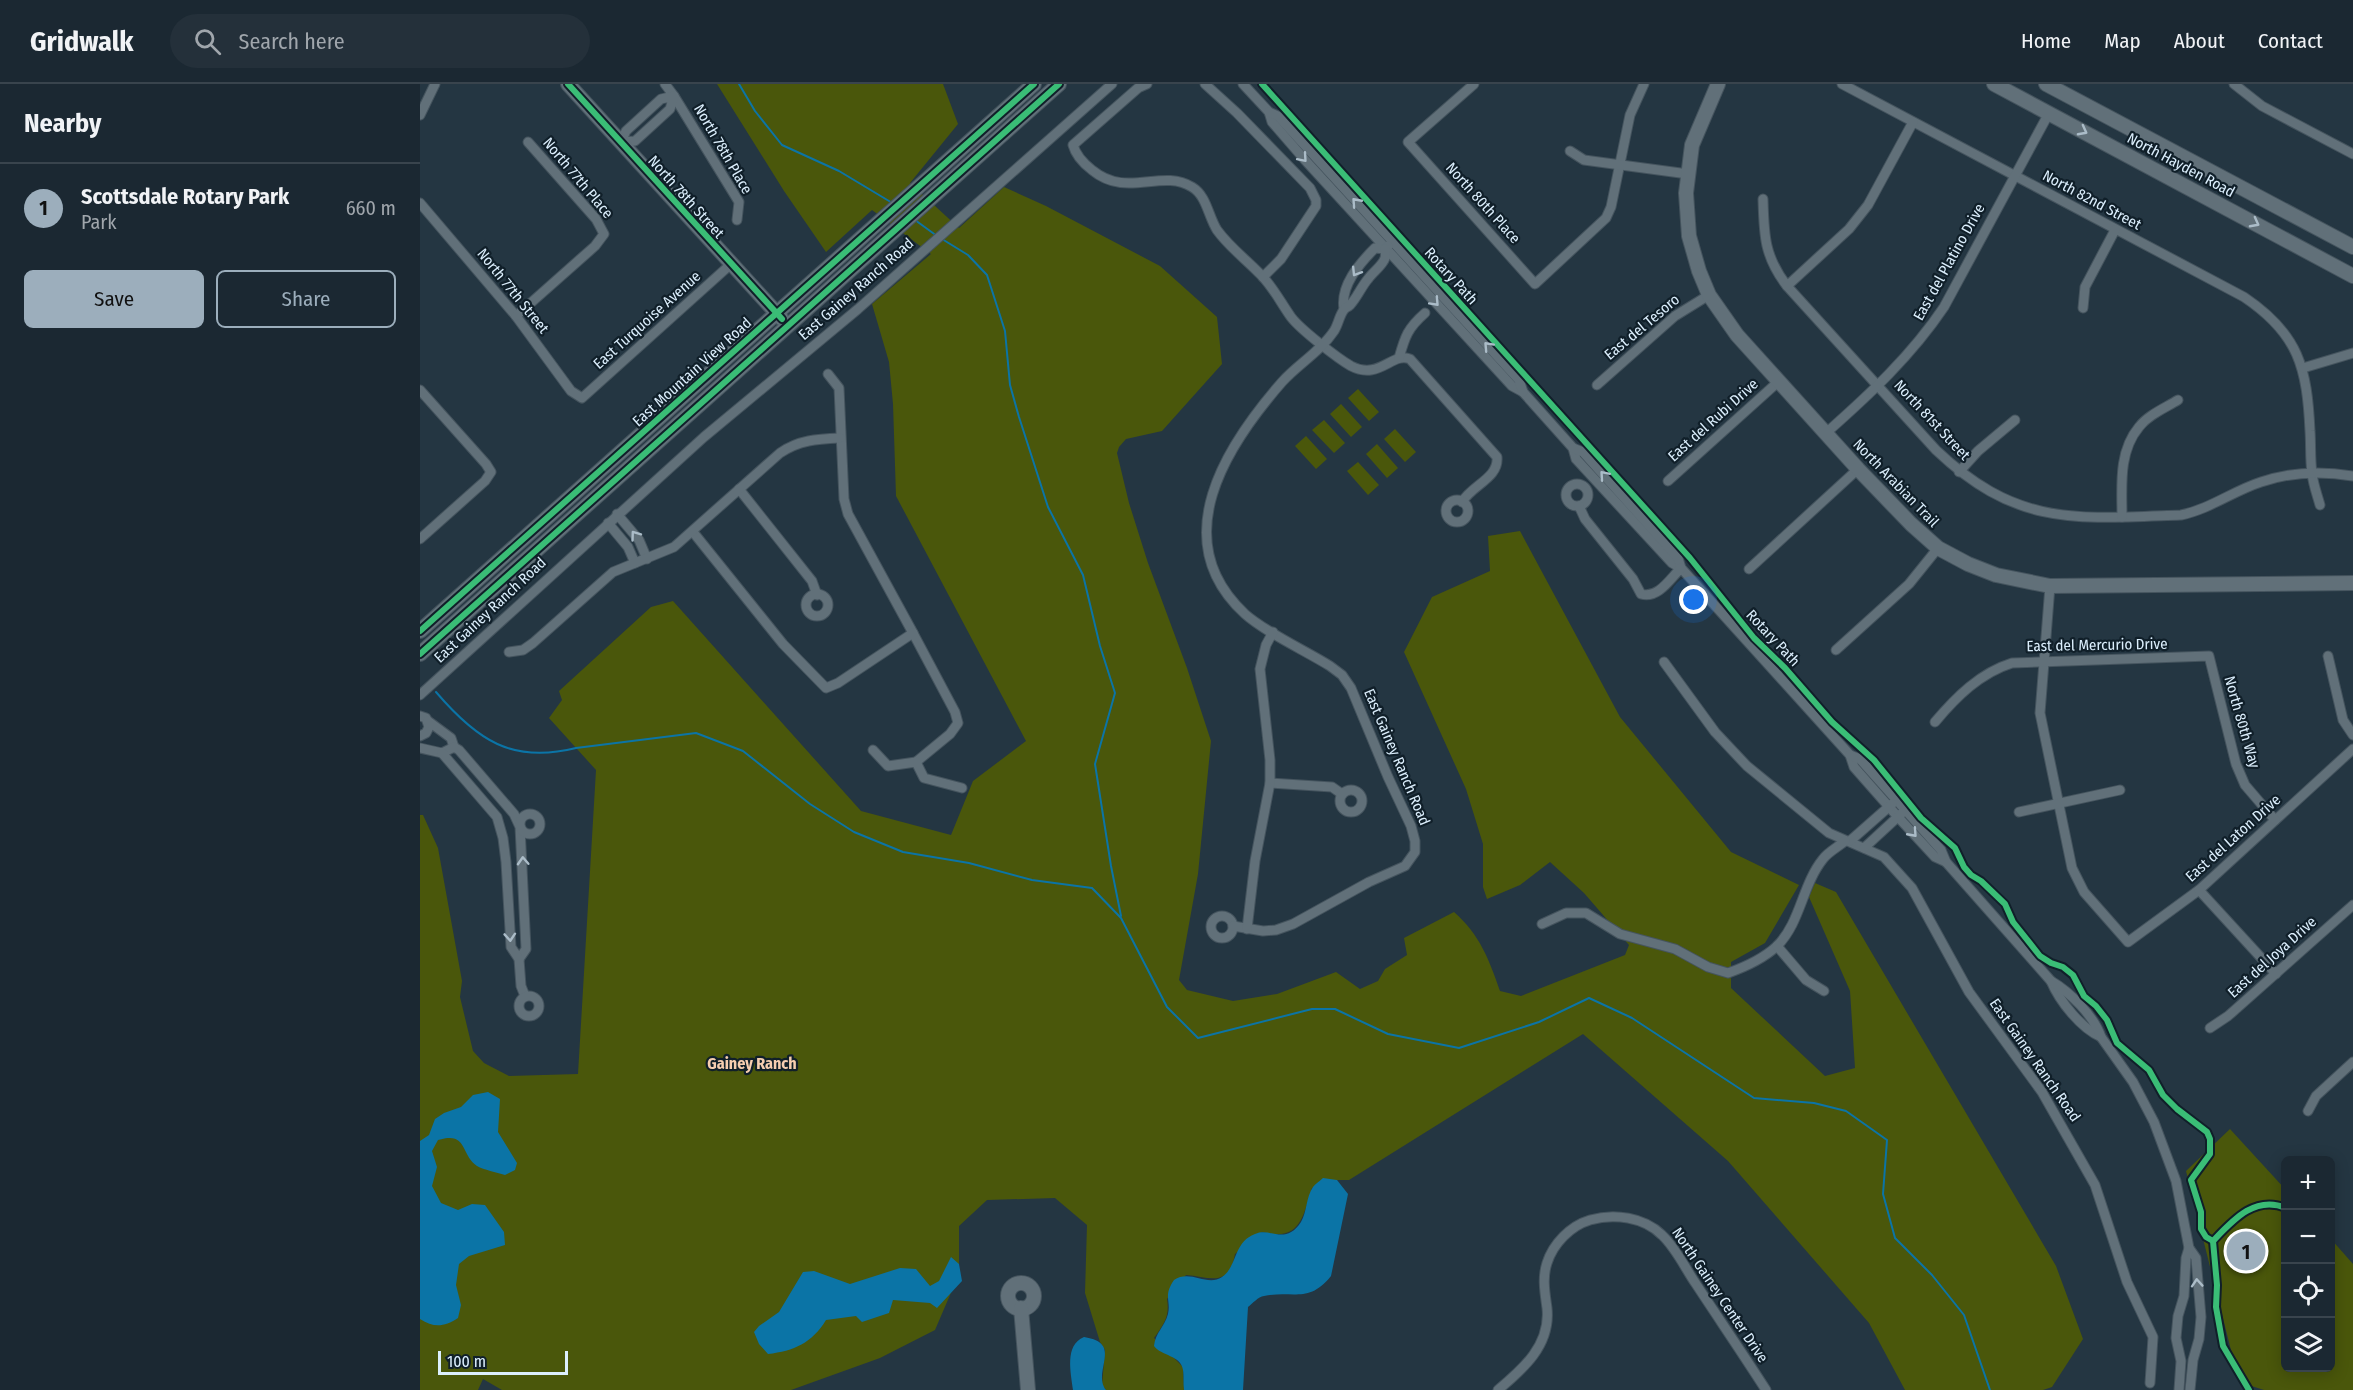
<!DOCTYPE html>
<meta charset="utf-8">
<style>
body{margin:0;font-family:"Fira Sans Condensed",sans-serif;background:#24303a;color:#f1f3f6}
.controls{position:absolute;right:18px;bottom:18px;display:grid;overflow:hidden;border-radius:9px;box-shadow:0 3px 15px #0003}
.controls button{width:54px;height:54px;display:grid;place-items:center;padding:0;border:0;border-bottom:2px solid #39444d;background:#1b2832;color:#f1f3f6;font:30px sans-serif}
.scale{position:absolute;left:18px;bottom:15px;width:130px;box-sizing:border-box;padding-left:6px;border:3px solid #dceffd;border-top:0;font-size:16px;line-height:21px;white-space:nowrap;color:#dceffd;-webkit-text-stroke:4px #101f29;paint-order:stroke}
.you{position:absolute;left:1274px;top:516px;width:21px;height:21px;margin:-15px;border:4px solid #fff;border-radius:50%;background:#1a73e8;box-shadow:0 0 0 9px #1a73e833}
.badge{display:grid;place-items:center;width:39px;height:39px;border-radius:50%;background:#9caebc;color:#111;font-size:20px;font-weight:700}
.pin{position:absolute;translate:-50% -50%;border:3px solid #fff;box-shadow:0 2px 6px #0006}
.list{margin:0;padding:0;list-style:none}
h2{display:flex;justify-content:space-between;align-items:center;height:78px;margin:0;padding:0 24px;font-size:26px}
h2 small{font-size:20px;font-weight:400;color:#a0a6ac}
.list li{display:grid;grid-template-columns:39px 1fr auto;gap:18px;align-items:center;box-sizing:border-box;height:90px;padding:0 24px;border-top:2px solid #39444d}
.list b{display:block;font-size:22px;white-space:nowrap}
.list p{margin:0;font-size:20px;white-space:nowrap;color:#a0a6ac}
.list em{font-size:20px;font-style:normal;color:#a0a6ac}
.actions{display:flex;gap:12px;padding:18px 24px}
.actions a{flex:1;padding:14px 0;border:2px solid #9caebc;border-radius:9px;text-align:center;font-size:21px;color:#9caebc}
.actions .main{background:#9caebc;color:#111}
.icon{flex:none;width:33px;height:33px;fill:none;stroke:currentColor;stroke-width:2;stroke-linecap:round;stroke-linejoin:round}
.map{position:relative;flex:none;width:1933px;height:1306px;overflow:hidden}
header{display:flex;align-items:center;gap:36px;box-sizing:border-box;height:84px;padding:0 30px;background:#1b2832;border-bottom:2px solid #39444d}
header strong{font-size:28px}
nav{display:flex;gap:33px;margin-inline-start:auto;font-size:21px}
.search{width:420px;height:54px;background:#24303a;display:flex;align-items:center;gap:15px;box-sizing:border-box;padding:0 21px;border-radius:33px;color:#a0a6ac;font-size:22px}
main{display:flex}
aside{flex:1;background:#1b2832}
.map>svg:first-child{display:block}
.green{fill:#4a570b}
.water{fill:#0b74a6}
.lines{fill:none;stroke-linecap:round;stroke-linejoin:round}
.stream{stroke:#0b74a6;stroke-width:2}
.street-casing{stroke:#45545e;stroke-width:11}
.secondary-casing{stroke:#45545e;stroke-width:16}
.street{stroke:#617079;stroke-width:9}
.secondary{stroke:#617079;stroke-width:14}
.cycleway-casing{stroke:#101f29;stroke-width:10}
.cycleway{stroke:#3abd76;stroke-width:6}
.oneway{stroke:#abbcc8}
.labels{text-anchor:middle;stroke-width:4.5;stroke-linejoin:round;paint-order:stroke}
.street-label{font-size:15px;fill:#dceffd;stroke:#101f29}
.neighbourhood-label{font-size:16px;font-weight:bold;fill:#f6ceb0;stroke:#101f29}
</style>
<header>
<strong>Gridwalk</strong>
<div class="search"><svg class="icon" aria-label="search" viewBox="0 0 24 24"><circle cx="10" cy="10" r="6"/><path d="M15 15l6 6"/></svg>Search here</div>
<nav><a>Home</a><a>Map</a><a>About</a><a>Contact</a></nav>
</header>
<main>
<aside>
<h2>Nearby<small></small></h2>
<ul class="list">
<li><span class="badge">1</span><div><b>Scottsdale Rotary Park</b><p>Park</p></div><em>660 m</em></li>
</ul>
<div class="actions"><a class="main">Save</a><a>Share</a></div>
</aside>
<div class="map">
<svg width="1933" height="1306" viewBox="0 0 1933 1306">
<rect width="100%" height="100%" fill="#243642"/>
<!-- green -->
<g class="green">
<path d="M297,0H523L538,40L490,99L539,144L584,103L626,122L740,182L797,233L802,280L742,347L706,355L699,363L697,369L709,419L728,479L767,584L791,657L778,790L759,896L767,906L813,917L857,910L916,888L940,905L958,897L965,885L987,871L984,854L1034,828C1060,851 1069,875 1080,907L1101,912L1205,871L1209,861L1164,809L1130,778L1100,801L1067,815L1063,803V760L1046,705L984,568L1012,513L1070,487L1068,452L1100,447L1200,633L1311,768L1379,801L1345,859L1311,878V904L1405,992L1435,984L1430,907L1389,813L1395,799L1416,808L1636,1182L1663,1255L1632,1303L1623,1306H1485L1449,1239L1308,1077L1163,950L929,1096H917L892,1104C883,1133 880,1158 842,1148L815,1170C809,1204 790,1193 766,1191L747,1215C750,1232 744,1240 734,1254L763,1283L764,1306H686L682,1301L685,1266L680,1258L665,1209L667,1141L635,1114L567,1116L539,1142V1190L515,1246L460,1274L371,1306H82L63,1295L58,1306H0V731H3L18,764L42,897L40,913L53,967L64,979L89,992L158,990L176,686L129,634L142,616L139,607L231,523L253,517L441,727L531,751L553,697L606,657L476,412L473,320L469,278L452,220L511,170L452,126L406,168L364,107Z"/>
<polygon points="938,305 959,328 949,337 928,314"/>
<polygon points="921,320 942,343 931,353 910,330"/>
<polygon points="904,336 925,359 914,369 892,346"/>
<polygon points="975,345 996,368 985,378 964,355"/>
<polygon points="886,352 907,375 896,385 875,362"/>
<polygon points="957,360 978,384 967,394 946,370"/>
<polygon points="938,378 959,401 948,411 927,387"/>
<polygon points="1810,1045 1865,1105 1866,1284 1910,1284 1911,1155 1933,1180 1933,1306 1844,1306 1819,1298 1766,1087"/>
</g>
<!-- water -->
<g class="water">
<path d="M68,1008L80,1015L78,1048L97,1079L95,1086L85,1091C76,1088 64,1086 57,1082C40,1070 48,1047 18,1056L12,1067L17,1083L12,1102L21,1119L38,1126L52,1120L65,1121L84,1148L85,1161L49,1172L39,1180L36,1201L41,1221L38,1234C24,1243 14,1244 0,1235V1057L9,1051L15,1035L24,1029L41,1023L53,1011Z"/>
<path d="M903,1094L917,1096L928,1110L911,1192C889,1220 872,1206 844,1212C838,1213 833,1219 828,1223L823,1306H764C763,1299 764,1292 763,1286C761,1271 741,1272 734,1262C735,1249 745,1242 748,1230C751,1216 743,1212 754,1196C770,1185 787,1203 802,1193C818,1182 813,1158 835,1150C851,1143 865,1162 881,1138C887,1128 886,1113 893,1103C895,1100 900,1097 903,1094Z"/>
<path d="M531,1173L539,1180L542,1197L517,1224L510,1219L473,1216L469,1229L442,1238L436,1232L406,1236C392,1259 374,1267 348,1270L339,1260L334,1248L339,1242L359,1228L383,1188L394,1187L430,1200L480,1184L496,1185L510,1202L519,1197Z"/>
<path d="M664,1253C704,1259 672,1287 686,1306H653C651,1289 644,1261 664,1253Z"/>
</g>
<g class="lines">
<!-- stream -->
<g class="stream">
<polyline points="319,0 335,27 362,61 419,87 474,120"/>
<polyline points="495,136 517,152"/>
<polyline points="522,155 548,171 567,191 585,247 590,301 599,333 628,423 663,491 680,562 695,609 675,680 691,782 701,832"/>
<path d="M16,608C57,656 92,680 156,664L276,649L323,667L390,720L434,748L483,768L549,779L612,796L672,804L701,834L747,923L778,954L892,925H915L968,950L1039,964L1119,938L1169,914L1212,934L1334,1014L1394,1019L1426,1027L1467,1056L1463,1110L1475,1154L1512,1191L1544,1231L1570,1306"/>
</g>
<!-- street casing -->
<g class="street-casing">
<g id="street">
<polyline points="245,0 254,12 319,118 317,136"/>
<path d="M727,0L718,4L653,61C656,72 663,79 672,86C707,115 741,84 772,103C787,112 788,132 797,146C810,164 827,176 842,192C853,203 861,219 871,233C880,245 917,274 931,282C959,297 973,267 990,275L1077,373C1079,394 1052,401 1042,418"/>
<polyline points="785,0 817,29 890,104 896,116 896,122 861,175 843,193"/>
<polyline points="823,0 849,28 852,38 885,76 1092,302 1103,308 1153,364 1156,375 1252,479 1261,484"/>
<polyline points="1054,0 988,58 1115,200 1186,134 1191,123 1210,31 1224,0"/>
<path d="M1422,0L1824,213C1879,250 1887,284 1890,347C1891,361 1890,375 1892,389C1893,400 1897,410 1900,421"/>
<polyline points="1814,0 1842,22 1933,70"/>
<polygon points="254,12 250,25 215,57 201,58 206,47 241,15"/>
<polyline points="849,28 858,32 1099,296 1103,308"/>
<polyline points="0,31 15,0"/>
<polyline points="1150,67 1164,76 1268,90"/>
<path d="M1343,115C1344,151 1344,172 1367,202L1516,366C1597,443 1656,435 1761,431C1790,425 1813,407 1841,398C1870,388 1903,387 1933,392"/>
<polyline points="0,119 96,232 151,307 162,314 311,180"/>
<polyline points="1367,202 1429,145 1448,121 1493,38"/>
<polyline points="1663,224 1665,203 1695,146"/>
<path d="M924,225C920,202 939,180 955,164L965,165L968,162"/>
<polyline points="96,232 175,162 184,150 176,135 108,58"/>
<path d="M979,274C985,252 988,244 1005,229"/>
<polyline points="1883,284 1933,269"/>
<polyline points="408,290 419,304 424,415 428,430 493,549"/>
<polyline points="1177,301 1255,232 1289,211"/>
<polyline points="0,306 66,380 71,388 65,397 0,455"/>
<path d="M1406,349C1450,310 1491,272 1524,223L1629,29"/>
<polyline points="1153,364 1163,368 1258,474 1261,484 1430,671 1434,683 1478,733 1515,773 1526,778"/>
<polyline points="1539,388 1558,367 1595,336"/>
<polyline points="1248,397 1359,297"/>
<circle cx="1157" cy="411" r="11"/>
<polyline points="319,405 392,497 397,511"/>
<circle cx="1037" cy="427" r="11"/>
<path d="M1159,422L1165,435L1213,495L1221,510C1238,515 1250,495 1261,484"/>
<polyline points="197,430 219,456 227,475"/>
<path d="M1702,433C1702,403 1698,368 1719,343C1728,331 1745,324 1758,316"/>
<polyline points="188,439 208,463 215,479"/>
<polyline points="273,448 363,560 406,604 418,599 493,549 535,628 538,639 530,650 496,678"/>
<polyline points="1329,485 1438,385"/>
<polyline points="1630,502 1620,629 1652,784 1664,808 1708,858 1779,806 1933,665"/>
<circle cx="397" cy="521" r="11"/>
<polyline points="1416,566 1489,500 1518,464"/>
<path d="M89,568L103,566L113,559L193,488L254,463L360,369C379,356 397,355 420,354"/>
<polyline points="1908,572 1923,636 1933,651"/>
<polyline points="1244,578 1295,648 1327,682 1409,749 1464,773 1492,804 1549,908 1622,1008 1675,1101 1707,1198 1733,1253 1730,1299"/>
<polyline points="0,611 284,353 438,225 692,0"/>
<polyline points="0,632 6,634 9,643 6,649 0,652"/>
<polyline points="8,637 31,654 34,663"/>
<path d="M1515,638C1536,613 1560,589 1592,579L1789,572L1816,680L1825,701L1855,736"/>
<polyline points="0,664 22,669 34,663 39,666 94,730 100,743 106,865 99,875"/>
<polyline points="453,666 468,682 496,678 504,694 542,704"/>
<polyline points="22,669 77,733 83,754 86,778 91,863 99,875 101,902 105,912"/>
<path d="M1430,671L1440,675L1521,766L1526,778L1631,897C1640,918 1661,944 1681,953"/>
<polyline points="850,699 912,703 922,710"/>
<circle cx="931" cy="717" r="11"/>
<polyline points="1599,728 1700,706"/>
<circle cx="110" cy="740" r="10"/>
<polyline points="1430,757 1472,720"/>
<polyline points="1444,764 1482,729"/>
<polyline points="1779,806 1856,890"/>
<circle cx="802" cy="843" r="11"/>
<path d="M1122,840L1146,829H1166L1200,850L1255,865L1288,883L1308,889C1325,883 1343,875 1357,862C1381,838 1382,801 1403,775C1408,768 1418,763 1425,757"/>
<path d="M813,842L843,847L856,846L873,840L949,798L985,782L995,768V757L991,742L968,693L931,604L922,591L910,582C886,567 845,548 825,530C745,456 806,362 862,298C878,280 900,268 914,247C918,241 919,233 923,227C926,222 926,225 930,221C937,214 941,203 948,195C953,188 963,181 965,174C966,171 965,168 965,165"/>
<polyline points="827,845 835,777 850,699 850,676 840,585 846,561 853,548"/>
<polyline points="1357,862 1386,896 1404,907"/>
<path d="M1631,897C1650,908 1674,932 1681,953L1713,998L1734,1038L1756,1097L1769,1164L1776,1174L1781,1233L1779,1255L1773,1276L1770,1306"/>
<circle cx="109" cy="922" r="10"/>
<polyline points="1790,944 1808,932 1933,821"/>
<polyline points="1888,1027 1896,1012 1933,978"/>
<path d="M1078,1306C1103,1285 1131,1261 1127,1224C1125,1209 1122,1194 1127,1179C1133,1160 1150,1142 1170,1136C1194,1129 1224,1133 1242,1151C1256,1164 1265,1184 1276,1200C1299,1235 1323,1270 1346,1306"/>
<polyline points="1759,1306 1761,1277 1756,1254 1758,1232 1764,1212 1766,1174 1769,1164"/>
</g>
</g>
<!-- secondary casing -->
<g class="secondary-casing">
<g id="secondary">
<polyline points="148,0 361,234"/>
<polyline points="1298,0 1272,61 1266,109 1269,152 1279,187 1289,211 1317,251 1438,385 1491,440 1518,464 1548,480 1576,491 1630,502 1933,499"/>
<polyline points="1574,0 1933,192"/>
<polyline points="1626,0 1933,163"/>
<polyline points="0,547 614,0"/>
<polyline points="0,570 639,0"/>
<circle cx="601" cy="1212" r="13"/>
<polyline points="601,1224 608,1306"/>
</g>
</g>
<!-- street -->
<use href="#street" class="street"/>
<!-- secondary -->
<use href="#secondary" class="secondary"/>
<!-- cycleway casing -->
<g class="cycleway-casing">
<g id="cycleway">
<polyline points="148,0 362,235"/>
<polyline points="842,0 1270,474 1334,554 1365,584 1412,638 1454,676 1501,734 1535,764 1544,783 1551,791 1561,797 1585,820 1593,838 1620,872 1631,879 1643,883 1653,891 1664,912 1676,922 1687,936 1697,959 1729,986 1743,1011 1757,1025 1787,1048 1790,1055 1790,1070 1771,1096 1781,1128 1781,1145 1786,1153 1793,1157"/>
<polyline points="0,547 614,0"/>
<polyline points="0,570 639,0"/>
<path d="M1829,1306L1803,1262L1796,1223L1797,1201L1793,1157C1813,1136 1835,1111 1866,1124"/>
</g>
</g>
<!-- cycleway -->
<use href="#cycleway" class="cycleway"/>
</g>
<!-- one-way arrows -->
<defs><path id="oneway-chevron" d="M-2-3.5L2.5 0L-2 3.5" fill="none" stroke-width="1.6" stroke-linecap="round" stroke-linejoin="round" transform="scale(1.5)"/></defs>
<g class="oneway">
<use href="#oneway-chevron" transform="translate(1663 47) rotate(28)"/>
<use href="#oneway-chevron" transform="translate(883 74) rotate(49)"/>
<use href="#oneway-chevron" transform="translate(936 118) rotate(-132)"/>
<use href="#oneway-chevron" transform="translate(1835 139) rotate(28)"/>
<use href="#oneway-chevron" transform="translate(936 188) rotate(122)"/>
<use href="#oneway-chevron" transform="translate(1015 218) rotate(47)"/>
<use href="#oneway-chevron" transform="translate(1068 262) rotate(-133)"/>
<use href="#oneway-chevron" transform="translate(1184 391) rotate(-131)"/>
<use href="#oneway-chevron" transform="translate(215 451) rotate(-126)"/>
<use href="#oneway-chevron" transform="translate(1493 749) rotate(48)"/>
<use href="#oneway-chevron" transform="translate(103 777) rotate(-93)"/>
<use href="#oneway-chevron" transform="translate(90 853) rotate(86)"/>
<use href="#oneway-chevron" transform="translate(1777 1199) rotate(-94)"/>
</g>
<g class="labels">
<!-- street labels -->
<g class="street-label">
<text transform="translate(303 65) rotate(60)" y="5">North 78th Place</text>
<text transform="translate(1761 81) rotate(28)" y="5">North Hayden Road</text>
<text transform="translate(158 94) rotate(50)" y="5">North 77th Place</text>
<text transform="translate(266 113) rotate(48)" y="5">North 78th Street</text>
<text transform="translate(1672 116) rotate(28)" y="5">North 82nd Street</text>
<text transform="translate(1063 119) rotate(48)" y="5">North 80th Place</text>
<text transform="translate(1529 178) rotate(-61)" y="5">East del Platino Drive</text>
<text transform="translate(1031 192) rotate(48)" y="5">Rotary Path</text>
<text transform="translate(436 205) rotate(-41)" y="5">East Gainey Ranch Road</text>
<text transform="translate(93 207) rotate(51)" y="5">North 77th Street</text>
<text transform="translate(227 236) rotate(-42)" y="5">East Turquoise Avenue</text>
<text transform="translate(1222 243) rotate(-40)" y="5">East del Tesoro</text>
<text transform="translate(272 288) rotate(-42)" y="5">East Mountain View Road</text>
<text transform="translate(1293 336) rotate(-42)" y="5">East del Rubi Drive</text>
<text transform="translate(1512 336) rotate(47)" y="5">North 81st Street</text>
<text transform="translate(1476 399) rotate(46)" y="5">North Arabian Trail</text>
<text transform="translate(70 526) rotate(-43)" y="5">East Gainey Ranch Road</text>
<text transform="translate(1353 554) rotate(47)" y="5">Rotary Path</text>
<text transform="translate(1677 561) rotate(-1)" y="5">East del Mercurio Drive</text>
<text transform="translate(1822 638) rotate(74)" y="5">North 80th Way</text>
<text transform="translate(977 673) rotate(67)" y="5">East Gainey Ranch Road</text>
<text transform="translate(1813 754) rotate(-42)" y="5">East del Laton Drive</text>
<text transform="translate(1852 873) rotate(-42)" y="5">East del Joya Drive</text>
<text transform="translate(1615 976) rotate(55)" y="5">East Gainey Ranch Road</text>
<text transform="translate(1300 1211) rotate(56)" y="5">North Gainey Center Drive</text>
</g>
<!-- neighbourhood labels -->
<g class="neighbourhood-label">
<text x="332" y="985">Gainey Ranch</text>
</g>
</g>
</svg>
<div class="controls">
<button>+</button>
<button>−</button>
<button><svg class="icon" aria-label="locate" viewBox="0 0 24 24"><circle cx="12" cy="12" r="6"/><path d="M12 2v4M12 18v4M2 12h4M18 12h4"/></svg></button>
<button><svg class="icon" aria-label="layers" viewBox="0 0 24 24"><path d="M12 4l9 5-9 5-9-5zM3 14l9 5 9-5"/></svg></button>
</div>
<div class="scale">100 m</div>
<div class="you"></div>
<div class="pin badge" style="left:1826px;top:1167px">1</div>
</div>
</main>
